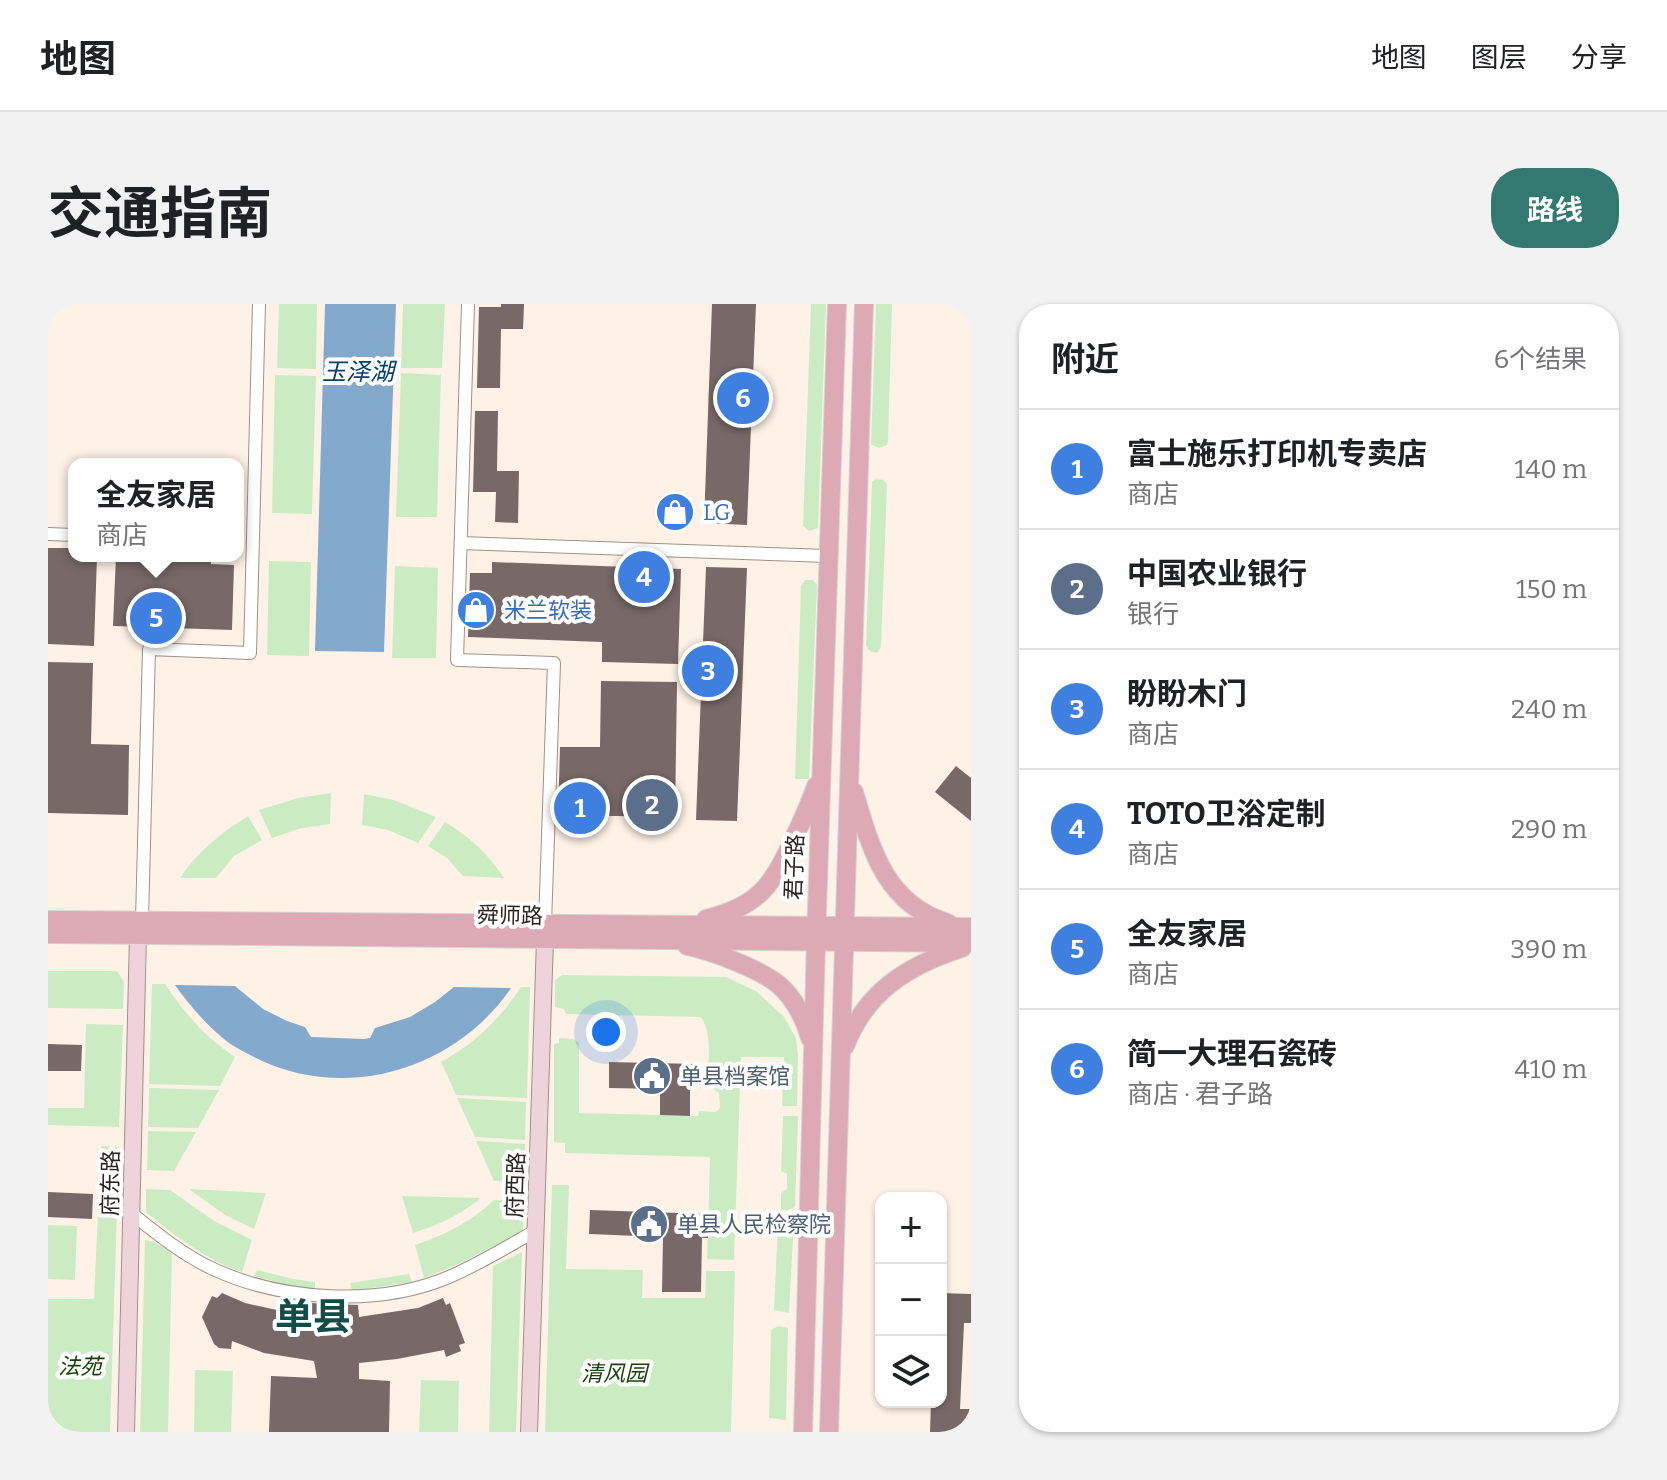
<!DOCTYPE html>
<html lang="zh">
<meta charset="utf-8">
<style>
body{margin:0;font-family:Bitter,"Noto Sans SC",serif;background:#f2f2f2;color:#202124}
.controls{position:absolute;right:24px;bottom:24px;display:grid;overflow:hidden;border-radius:16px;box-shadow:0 2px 6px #0004}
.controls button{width:72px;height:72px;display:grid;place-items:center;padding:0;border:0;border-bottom:2px solid #e0e0e0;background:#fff;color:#202124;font:40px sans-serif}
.you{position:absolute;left:558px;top:728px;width:28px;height:28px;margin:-20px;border:6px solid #fff;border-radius:50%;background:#1a73e8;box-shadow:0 0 0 12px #1a73e833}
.badge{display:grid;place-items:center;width:52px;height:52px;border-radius:50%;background:#337971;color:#fff;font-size:26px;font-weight:700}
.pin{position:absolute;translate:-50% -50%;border:4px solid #fff;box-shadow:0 2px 8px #0006}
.popup{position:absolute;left:20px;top:154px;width:176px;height:104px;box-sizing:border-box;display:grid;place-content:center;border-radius:16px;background:#fff;filter:drop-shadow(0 2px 6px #0005);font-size:26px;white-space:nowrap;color:#757577}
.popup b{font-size:30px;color:#202124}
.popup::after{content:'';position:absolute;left:50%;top:100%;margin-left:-16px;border:16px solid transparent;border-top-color:#fff}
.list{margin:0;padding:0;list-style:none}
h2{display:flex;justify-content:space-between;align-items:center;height:104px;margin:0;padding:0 32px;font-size:34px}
h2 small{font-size:26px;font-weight:400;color:#757577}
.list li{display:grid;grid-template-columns:52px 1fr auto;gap:24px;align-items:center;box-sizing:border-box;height:120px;padding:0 32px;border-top:2px solid #e0e0e0}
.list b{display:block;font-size:30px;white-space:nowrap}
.list p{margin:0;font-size:26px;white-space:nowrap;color:#757577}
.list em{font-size:26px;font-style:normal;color:#757577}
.icon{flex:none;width:44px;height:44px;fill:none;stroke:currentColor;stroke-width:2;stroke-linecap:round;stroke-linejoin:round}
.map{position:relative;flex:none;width:923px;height:1128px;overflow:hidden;border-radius:32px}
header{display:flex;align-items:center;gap:48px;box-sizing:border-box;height:112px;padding:0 40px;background:#fff;border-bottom:2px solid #e0e0e0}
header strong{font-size:38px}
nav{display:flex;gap:44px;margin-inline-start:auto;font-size:28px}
.intro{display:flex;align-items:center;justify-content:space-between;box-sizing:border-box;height:192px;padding:0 48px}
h1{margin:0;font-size:56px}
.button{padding:20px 36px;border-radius:32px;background:#337971;color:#fff;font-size:28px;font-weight:700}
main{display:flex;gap:48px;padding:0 48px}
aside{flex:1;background:#fff;border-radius:32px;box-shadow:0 2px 6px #0004}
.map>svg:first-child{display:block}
.green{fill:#cbecc3}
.water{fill:#83a9cc}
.building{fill:#786968}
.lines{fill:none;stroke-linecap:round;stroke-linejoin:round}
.street-casing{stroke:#9d9288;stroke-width:14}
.secondary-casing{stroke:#9d9288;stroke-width:18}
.primary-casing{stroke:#d4d3d3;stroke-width:20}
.street{stroke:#fff;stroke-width:12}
.secondary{stroke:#eed4da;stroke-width:16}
.primary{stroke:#dca9b5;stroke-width:18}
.labels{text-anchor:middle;stroke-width:8;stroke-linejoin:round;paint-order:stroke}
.shop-label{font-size:22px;fill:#366cbe;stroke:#fff;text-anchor:start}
.street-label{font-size:22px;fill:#292521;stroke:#fff}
.service-label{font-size:22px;fill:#4e5e75;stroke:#fff;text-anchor:start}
.park-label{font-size:22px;font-style:italic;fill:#19430b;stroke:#fff}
.water-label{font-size:24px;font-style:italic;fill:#00416d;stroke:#fff}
.town-label{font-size:38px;font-weight:bold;fill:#124e47;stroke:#fff}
</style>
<header>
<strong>地图</strong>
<nav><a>地图</a><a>图层</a><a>分享</a></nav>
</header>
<div class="intro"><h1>交通指南</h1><a class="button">路线</a></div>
<main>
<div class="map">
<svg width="923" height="1128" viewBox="0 0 923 1128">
<rect width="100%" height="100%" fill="#fef2e7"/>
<!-- green -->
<g class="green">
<polygon points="231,0 269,0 268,65 229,64"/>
<polygon points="355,0 397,0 394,64 353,64"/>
<polygon points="763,0 778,0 770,224 761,227 755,222"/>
<polygon points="828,0 844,0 840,137 839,141 831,144 823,141"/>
<polygon points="353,69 393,71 389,213 348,213"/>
<polygon points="227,71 268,72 264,210 224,209"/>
<polygon points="828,175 836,176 839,181 833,343 829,349 822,347 818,342 824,178"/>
<polygon points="221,257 263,258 261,352 219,351"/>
<polygon points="347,262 390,264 388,354 344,354"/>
<polygon points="757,276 765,276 769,281 761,475 747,475 753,282"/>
<polygon points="283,489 282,520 254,524 224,534 211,506 250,494"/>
<polygon points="316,490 346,496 388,513 370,539 340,526 314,521"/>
<path d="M200,512L214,536L186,552L168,574H132C149,548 174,528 200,512Z"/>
<path d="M397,518C421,532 441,551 456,574L415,572L399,554L380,542Z"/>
<polygon points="0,667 69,667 76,678 75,705 0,704"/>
<path d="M514,671L678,673L708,687L736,713L748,734L750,753L749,802H734L736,753H693L686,956L659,955L662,853L517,849V839L506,838V740L511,739V734L526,735L531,739V809L650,812L651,807L668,808L672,804L671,789L659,780C660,759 665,731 653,713L518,710L516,705L507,703V676Z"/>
<path d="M104,680H117C138,711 156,732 187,753L172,782L101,780Z"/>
<path d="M473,683H482L479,794L408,791L393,758C426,740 452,715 473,683Z"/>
<polygon points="38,720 75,721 71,823 0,821 0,804 36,804"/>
<polygon points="101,784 171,786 150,824 100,823"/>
<polygon points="409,794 478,798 477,836 427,833"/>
<polygon points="735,812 750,812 747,903 740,906 733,906 733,889 739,885 739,870 733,867"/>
<polygon points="100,827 148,828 126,867 99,866"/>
<polygon points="428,837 477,840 476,878 446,877"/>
<polygon points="53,842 71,843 62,1128 0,1128 0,995 46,995"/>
<polygon points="504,881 521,881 518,965 595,966 594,994 657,994 658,967 687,967 683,1128 497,1128"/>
<path d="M98,885L122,886L166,917L204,936L194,968C158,956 127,932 98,908Z"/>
<polygon points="141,885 218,889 206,925 177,911"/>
<path d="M354,892L433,894C412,911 391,921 365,929Z"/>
<path d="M446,896L475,897V927L415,958L376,974L367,941C397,931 424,917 446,896Z"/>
<polygon points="746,915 741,1009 726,1006 730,921"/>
<polygon points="0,921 29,922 27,976 0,975"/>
<polygon points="97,936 106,938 124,948 120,1128 92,1128"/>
<polygon points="474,948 468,1128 441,1128 445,962"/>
<polygon points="209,966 245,975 267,978 267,985 246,983 206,972"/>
<polygon points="361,970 364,978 304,987 302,979"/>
<polygon points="730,1022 740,1024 738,1116 721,1114 723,1026"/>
<polygon points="147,1066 185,1067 183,1128 146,1128"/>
<polygon points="373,1076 411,1077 410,1128 371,1128"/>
</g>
<!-- water -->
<g class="water">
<polygon points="277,0 348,0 336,348 267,347"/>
<path d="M127,681L187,682L215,705L239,717L257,723L263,733L316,735L322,734L327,724L362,713L387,698L406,683L463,684C408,765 298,799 208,754C199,749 190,745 181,739C160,723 142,702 127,681Z"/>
</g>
<!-- building -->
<g class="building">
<polygon points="453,0 476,0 475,25 453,25 452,84 429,84 431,3 453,3"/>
<polygon points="664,0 708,0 699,221 656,219"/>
<polygon points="427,107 450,107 449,167 471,167 470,219 447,218 448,188 425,188"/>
<polygon points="0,244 26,244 26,252 49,252 46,342 0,340"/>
<polygon points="68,252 163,252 163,260 186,261 184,326 65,322"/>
<polygon points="444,258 633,265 630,360 554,358 554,338 420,333 422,269 444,269"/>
<polygon points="658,263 699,264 689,517 648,516"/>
<polygon points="0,358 45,359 43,440 81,441 80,511 0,509"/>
<polygon points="553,377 629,378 627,513 510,511 512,443 552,443"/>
<polygon points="908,462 923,474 923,517 887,488"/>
<polygon points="0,740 34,741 33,767 0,767"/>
<polygon points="561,758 647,760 647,785 642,785 642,812 612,811 612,785 561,784"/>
<polygon points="0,888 45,890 44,915 0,913"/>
<polygon points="542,906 660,910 660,934 654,934 653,988 614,988 615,933 541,930"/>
<polygon points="174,989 197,999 261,1013 263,999 310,1001 311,1013 370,1004 395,994 398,1001 402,999 417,1039 411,1041 413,1047 398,1053 396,1046 349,1055 311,1059 311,1075 342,1077 341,1128 221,1128 223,1072 269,1074 266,1057 216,1049 184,1037 183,1045 171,1044 166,1040 154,1013 164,992 169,994"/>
<polygon points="893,989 923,990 923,1019 916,1019 912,1105 923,1105 923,1128 882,1128 883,1098 893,1098"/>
</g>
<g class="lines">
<!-- street casing -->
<g class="street-casing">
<g id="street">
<polyline points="420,0 409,356 506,359 497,620"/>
<polyline points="0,230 26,231"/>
<polyline points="413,239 780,252"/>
<polyline points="94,616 101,345 202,349 211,0"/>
<path d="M83,909C108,929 134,950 163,964C233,997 330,1003 401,973C431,960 459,943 487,927"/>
</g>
</g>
<!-- secondary casing -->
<g class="secondary-casing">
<g id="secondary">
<polyline points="78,1128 90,631"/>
<polyline points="481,1128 497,635"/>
</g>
</g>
<!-- primary casing -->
<g class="primary-casing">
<g id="primary">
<path d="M806,488C823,545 837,600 900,619"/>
<path d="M658,615C711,602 724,582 746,534C754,517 762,500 768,482"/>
<polyline points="0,616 923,623"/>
<polyline points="0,630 923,639"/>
<path d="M639,642C664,647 712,665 731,681C746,694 757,715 762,734"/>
<path d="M797,742C818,687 861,661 914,644"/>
<polyline points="755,1128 768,637 789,0"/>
<polyline points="781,1128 816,0"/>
</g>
</g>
<!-- street -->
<use href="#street" class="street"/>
<!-- secondary -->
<use href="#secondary" class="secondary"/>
<!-- primary -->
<use href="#primary" class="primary"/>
</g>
<!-- icons -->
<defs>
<g id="shop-disc" transform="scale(2)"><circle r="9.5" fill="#3f7fe0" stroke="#fff"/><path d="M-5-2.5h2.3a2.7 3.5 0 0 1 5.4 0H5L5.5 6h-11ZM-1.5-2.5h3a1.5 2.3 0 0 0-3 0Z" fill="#fff"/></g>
<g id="civic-disc" transform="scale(2)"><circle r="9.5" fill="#5c6f8a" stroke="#fff"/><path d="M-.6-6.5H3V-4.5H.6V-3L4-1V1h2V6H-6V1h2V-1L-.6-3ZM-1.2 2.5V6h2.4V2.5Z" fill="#fff"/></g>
</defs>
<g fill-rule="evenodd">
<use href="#shop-disc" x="627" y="208"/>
<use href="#shop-disc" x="428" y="306"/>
<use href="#civic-disc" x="604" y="772"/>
<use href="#civic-disc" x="601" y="920"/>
</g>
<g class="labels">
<!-- shop labels -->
<g class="shop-label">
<text x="655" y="216">LG</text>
<text x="456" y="314">米兰软装</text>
</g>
<!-- street labels -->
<g class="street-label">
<text transform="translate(746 563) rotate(-88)" y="8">君子路</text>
<text transform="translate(462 611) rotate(1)" y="8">舜师路</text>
<text transform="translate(62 879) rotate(-89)" y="8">府东路</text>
<text transform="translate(467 881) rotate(-88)" y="8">府西路</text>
</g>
<!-- service labels -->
<g class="service-label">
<text x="632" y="780">单县档案馆</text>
<text x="629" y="928">单县人民检察院</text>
</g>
<!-- park labels -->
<g class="park-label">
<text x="32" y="1070">法苑</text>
<text x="566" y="1077">清风园</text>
</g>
<!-- water labels -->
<g class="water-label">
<text x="310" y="76">玉泽湖</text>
</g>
<!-- town labels -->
<g class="town-label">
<text x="265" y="1026">单县</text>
</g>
</g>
</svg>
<div class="controls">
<button>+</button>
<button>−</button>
<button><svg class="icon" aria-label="layers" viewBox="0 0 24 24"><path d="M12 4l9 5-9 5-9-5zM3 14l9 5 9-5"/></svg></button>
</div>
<div class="you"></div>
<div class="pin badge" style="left:532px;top:504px;background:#3f7fe0">1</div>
<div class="pin badge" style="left:604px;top:501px;background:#5c6f8a">2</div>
<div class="pin badge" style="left:660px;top:367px;background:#3f7fe0">3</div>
<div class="pin badge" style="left:596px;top:273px;background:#3f7fe0">4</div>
<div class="pin badge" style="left:108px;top:314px;background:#3f7fe0">5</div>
<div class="popup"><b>全友家居</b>商店</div>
<div class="pin badge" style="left:695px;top:94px;background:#3f7fe0">6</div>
</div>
<aside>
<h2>附近<small>6个结果</small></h2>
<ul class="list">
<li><span class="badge" style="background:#3f7fe0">1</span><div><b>富士施乐打印机专卖店</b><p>商店</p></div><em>140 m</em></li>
<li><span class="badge" style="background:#5c6f8a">2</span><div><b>中国农业银行</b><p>银行</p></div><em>150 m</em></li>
<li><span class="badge" style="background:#3f7fe0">3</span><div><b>盼盼木门</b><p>商店</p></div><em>240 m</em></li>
<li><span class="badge" style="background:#3f7fe0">4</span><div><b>TOTO卫浴定制</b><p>商店</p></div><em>290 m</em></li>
<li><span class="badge" style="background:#3f7fe0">5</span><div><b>全友家居</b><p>商店</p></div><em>390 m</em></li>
<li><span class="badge" style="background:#3f7fe0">6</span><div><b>简一大理石瓷砖</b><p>商店 · 君子路</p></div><em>410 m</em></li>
</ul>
</aside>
</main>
